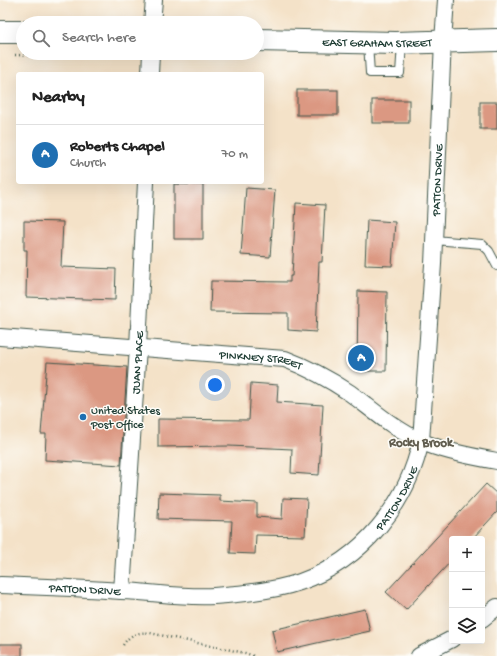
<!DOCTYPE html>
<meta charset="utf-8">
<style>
body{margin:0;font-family:"Gochi Hand",sans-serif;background:#f6f6f6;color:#222}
.controls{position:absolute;right:12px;bottom:12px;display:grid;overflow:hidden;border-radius:4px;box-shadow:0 4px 16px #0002}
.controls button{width:36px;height:36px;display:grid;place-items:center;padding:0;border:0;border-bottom:1px solid #e0e0e0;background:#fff;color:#222;font:20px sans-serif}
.you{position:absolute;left:215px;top:385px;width:14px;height:14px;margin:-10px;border:3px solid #fff;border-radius:50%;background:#1a73e8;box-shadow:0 0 0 6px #1a73e833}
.badge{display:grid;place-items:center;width:26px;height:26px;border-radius:50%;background:#1f6fb2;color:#fff;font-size:13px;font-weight:700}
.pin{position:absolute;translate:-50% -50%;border:2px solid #fff;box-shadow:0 1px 4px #0006}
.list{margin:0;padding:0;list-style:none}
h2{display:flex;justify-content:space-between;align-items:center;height:52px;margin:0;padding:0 16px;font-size:17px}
h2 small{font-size:13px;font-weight:400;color:#767676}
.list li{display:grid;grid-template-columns:26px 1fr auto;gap:12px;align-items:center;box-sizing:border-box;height:60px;padding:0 16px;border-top:1px solid #e0e0e0}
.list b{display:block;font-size:15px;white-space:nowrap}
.list p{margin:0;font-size:13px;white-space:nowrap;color:#767676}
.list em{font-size:13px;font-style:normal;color:#767676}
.icon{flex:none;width:22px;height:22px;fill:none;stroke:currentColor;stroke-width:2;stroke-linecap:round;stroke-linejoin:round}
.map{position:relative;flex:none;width:497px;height:656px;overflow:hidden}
.search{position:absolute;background:#fff;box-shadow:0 4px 16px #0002;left:16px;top:16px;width:248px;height:44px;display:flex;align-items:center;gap:10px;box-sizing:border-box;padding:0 14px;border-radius:22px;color:#767676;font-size:15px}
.panel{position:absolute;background:#fff;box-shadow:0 4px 16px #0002;left:16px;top:72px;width:248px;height:112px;border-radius:4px}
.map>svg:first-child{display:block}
.building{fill:#db9882}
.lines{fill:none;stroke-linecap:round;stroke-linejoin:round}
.lane-casing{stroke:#3f564a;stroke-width:10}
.street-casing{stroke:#3f564a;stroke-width:18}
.secondary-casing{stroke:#3f564a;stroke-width:24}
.path{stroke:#3f564a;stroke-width:2.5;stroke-dasharray:1 3;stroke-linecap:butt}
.lane{stroke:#fff;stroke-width:8}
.street{stroke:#fff;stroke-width:16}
.secondary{stroke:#fff;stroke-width:22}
.poi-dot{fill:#1f6fb2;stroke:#fdfcf7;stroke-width:1.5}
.labels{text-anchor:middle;stroke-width:3;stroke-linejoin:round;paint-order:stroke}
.street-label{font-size:12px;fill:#1f3d34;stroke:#fdfcf7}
.poi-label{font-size:12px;fill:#1f3d34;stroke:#fdfcf7;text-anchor:start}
.neighbourhood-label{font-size:13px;font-weight:bold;fill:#615d4f;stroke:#fdfcf7}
</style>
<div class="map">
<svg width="497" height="656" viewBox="0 0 497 656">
<rect width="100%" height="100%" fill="#fdfcf7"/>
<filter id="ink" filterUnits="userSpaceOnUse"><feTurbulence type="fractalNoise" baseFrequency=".025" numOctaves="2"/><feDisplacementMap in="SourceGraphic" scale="8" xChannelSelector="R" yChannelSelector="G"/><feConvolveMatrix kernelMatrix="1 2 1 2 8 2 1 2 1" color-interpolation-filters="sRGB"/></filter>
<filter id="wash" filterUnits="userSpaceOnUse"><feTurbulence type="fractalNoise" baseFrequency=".012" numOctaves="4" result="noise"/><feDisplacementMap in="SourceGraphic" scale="16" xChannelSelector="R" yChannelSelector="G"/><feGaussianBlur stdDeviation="0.9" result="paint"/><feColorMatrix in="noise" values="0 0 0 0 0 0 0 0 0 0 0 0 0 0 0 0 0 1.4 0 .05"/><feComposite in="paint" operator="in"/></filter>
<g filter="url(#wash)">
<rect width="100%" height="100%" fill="#f4e2c8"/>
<g id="blocks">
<!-- building -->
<g class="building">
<rect x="297" y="90" width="41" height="25"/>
<rect x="372" y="100" width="37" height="23"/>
<rect x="480" y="102" width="17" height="27"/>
<polygon points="174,184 203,185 203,239 174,239"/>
<polygon points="246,188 275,190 270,257 241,255"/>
<polygon points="296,203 325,205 322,262 319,262 316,332 288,330 288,313 210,312 211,281 290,282 290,276 292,276"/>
<polygon points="367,220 395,222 392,266 365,265"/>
<polygon points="24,221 63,222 61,267 116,269 115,300 26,297 27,250 24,250"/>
<polygon points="358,291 387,292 386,371 357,371"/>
<polygon points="47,362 127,367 121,465 45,460 46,434 41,434"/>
<polygon points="251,383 278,385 277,402 323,405 319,475 291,473 292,449 229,446 158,447 158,419 249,420"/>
<polygon points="486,484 497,494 497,512 472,539 452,539 452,560 406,610 386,592"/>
<polygon points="159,493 220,495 220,501 257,503 257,517 282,519 283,498 307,499 305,536 256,535 255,554 230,553 232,521 158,519"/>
<polygon points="365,609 370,631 277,652 272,630"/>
<rect x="0" y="644" width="22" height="12"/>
</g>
</g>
</g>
<g filter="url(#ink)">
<use href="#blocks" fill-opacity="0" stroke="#3f564a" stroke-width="1"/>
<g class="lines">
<!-- lane casing -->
<g class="lane-casing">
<g id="lane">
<polyline points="368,43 370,73 400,73 402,44"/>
<polyline points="434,240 482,244 489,251 497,266"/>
</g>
</g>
<!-- street casing -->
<g class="street-casing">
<g id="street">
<polyline points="152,23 154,0"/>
<polyline points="150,74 151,53"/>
<path id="s1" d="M0,337L285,359C309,368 329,379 350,393C373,410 394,429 420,441C442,451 474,457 497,461"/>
<path id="s2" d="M0,585C40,587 80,588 121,591C152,592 183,598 214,596C242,594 274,591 300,582C363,560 407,504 421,441L433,264L443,41L446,0"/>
<path id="s3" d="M122,591L138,347L146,182"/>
<polyline points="482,619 497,607"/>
<polyline points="419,656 452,639"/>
</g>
</g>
<!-- secondary casing -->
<g class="secondary-casing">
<g id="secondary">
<polyline points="0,32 23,32"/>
<path id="s4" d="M257,40L395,43L497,40"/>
</g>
</g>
<!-- path -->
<g class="path">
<polyline points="15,55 50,56 88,53"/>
<path d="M123,645C130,634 138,632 150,633L245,653L254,656"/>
</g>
<!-- lane -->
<use href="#lane" class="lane"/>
<!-- street -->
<use href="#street" class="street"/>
<!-- secondary -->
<use href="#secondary" class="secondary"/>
</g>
</g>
<!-- markers -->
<circle class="poi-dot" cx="83" cy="417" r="4"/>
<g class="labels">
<!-- street labels -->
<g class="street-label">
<text dy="4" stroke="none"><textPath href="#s4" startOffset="120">EAST GRAHAM STREET</textPath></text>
<text dy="4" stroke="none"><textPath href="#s2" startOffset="757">PATTON DRIVE</textPath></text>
<text dy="4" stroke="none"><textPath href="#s1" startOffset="262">PINKNEY STREET</textPath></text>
<text dy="4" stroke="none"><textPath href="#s3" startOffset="229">JUAN PLACE</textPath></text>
<text dy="4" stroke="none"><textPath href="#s2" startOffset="433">PATTON DRIVE</textPath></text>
<text dy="4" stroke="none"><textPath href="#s2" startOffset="85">PATTON DRIVE</textPath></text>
</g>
<!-- poi labels -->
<g class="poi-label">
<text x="91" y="414">United States<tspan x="91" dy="14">Post Office</tspan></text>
</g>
<!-- neighbourhood labels -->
<g class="neighbourhood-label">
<text x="421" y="446">Rocky Brook</text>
</g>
</g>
</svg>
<div class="controls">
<button>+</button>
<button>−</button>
<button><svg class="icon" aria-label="layers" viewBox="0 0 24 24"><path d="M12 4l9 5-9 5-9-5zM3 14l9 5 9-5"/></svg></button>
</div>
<div class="you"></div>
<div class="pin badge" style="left:361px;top:358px">A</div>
<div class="search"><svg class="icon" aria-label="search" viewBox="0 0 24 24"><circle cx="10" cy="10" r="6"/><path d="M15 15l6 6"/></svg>Search here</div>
<section class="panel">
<h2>Nearby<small></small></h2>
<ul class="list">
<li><span class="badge">A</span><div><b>Roberts Chapel</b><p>Church</p></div><em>70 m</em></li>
</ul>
</section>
</div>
